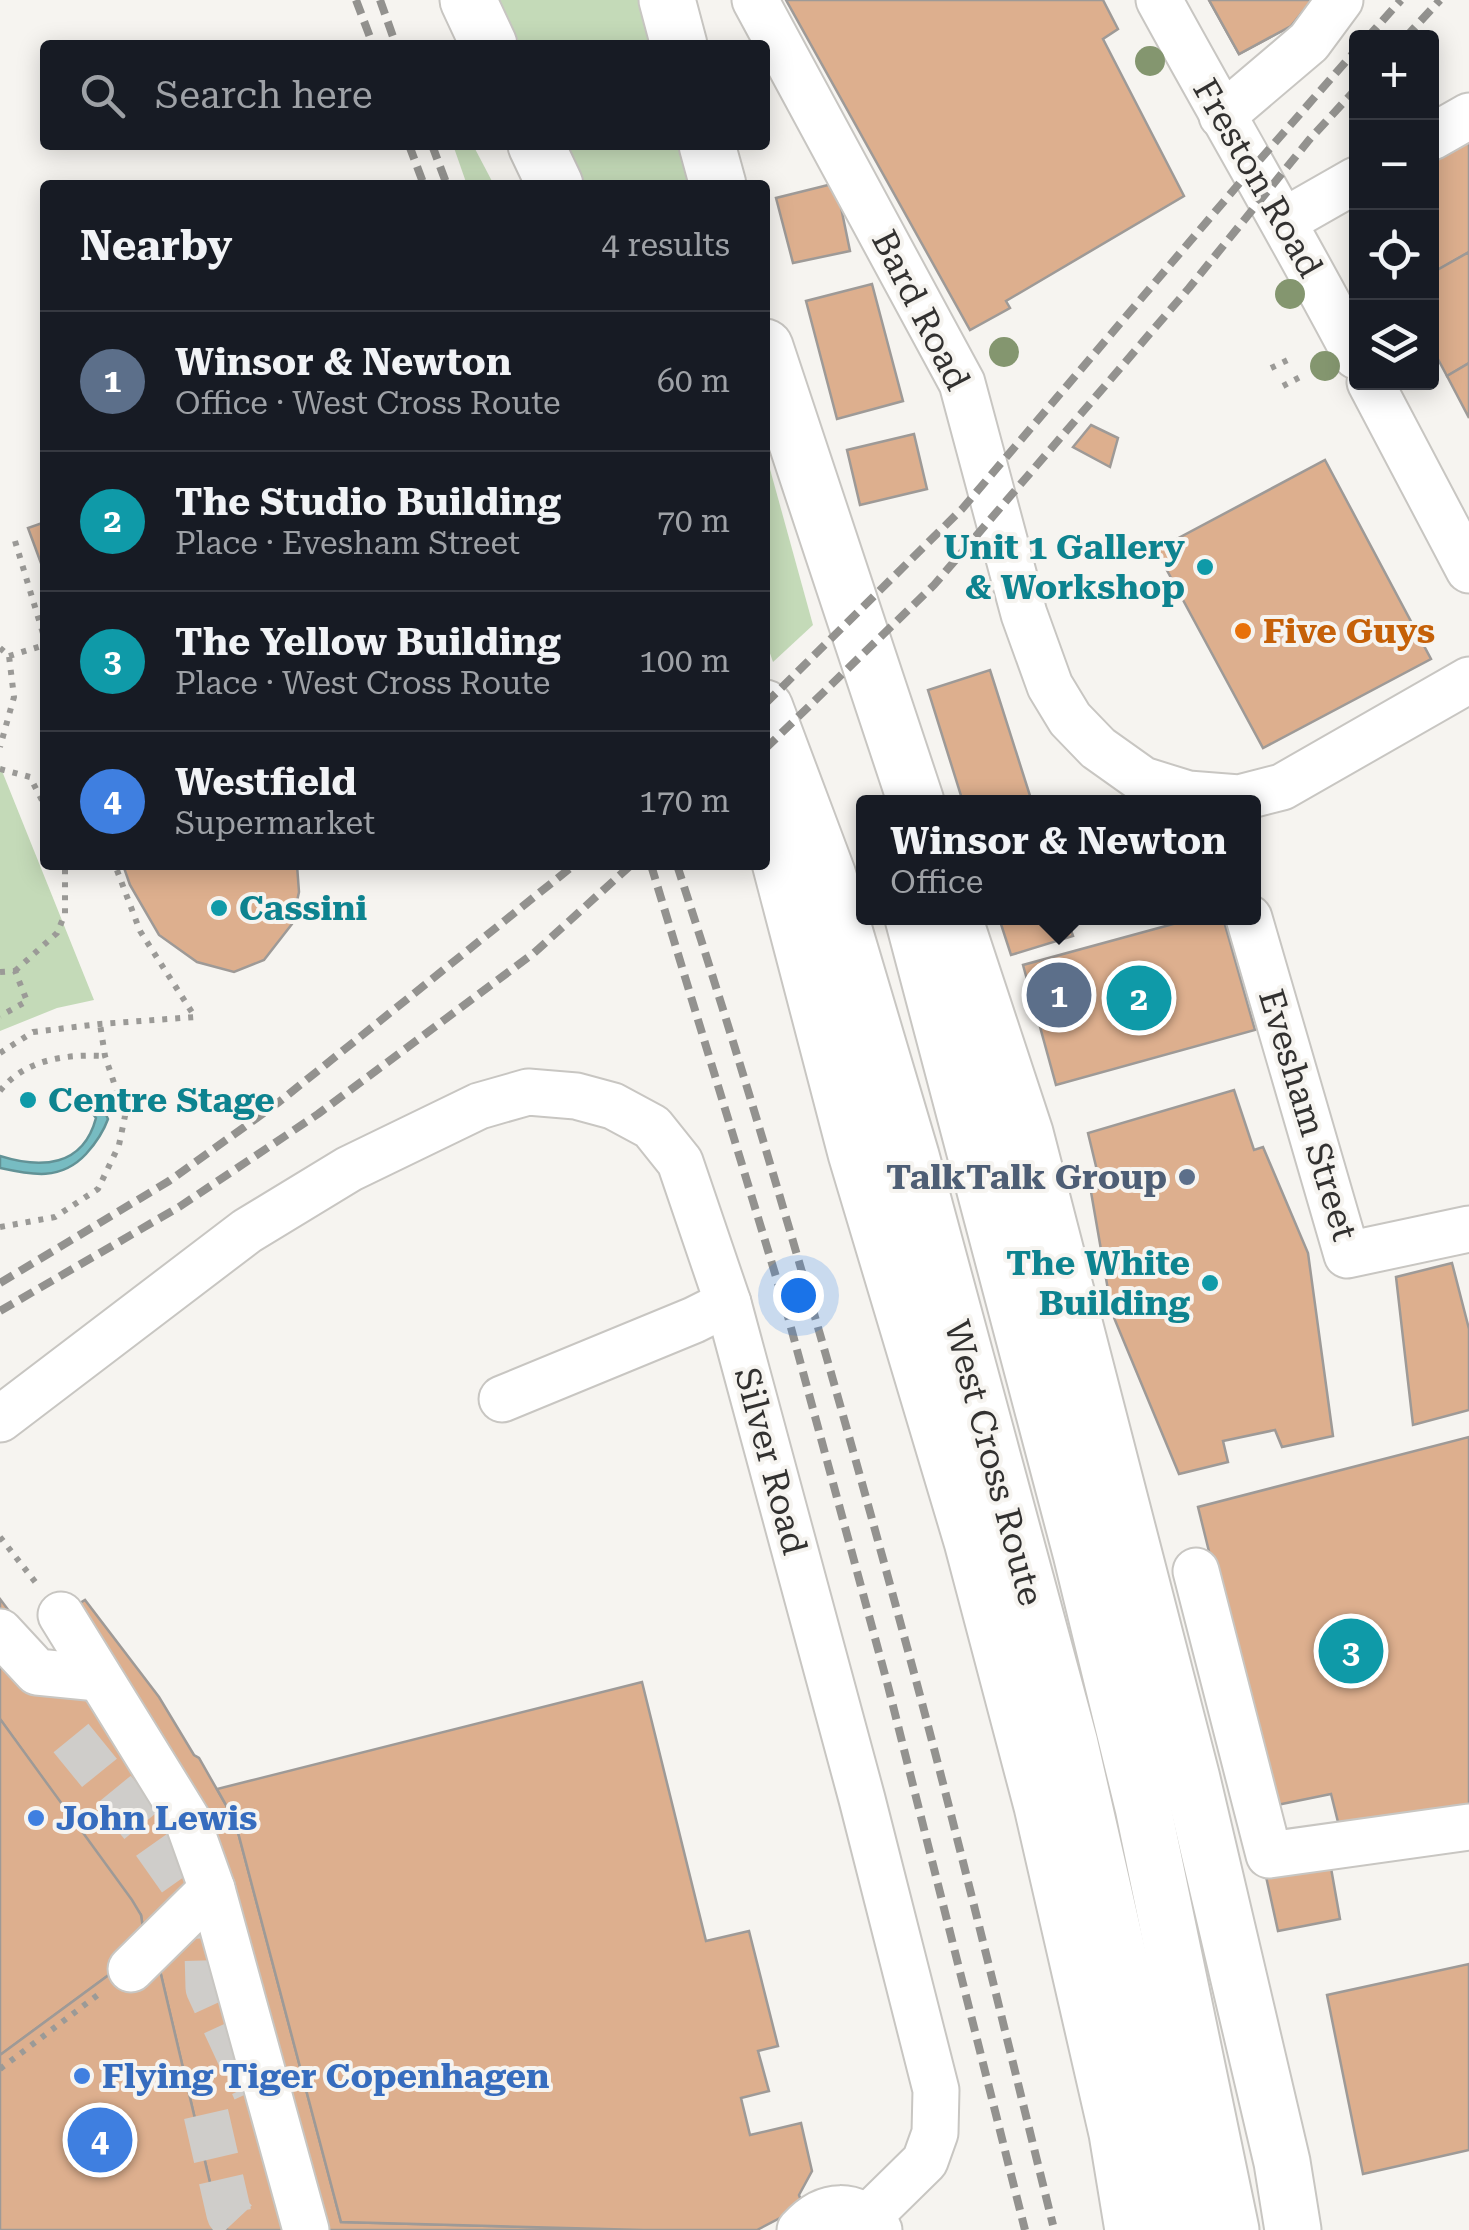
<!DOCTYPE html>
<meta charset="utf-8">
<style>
body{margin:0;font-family:"Roboto Serif",serif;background:#242831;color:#f1f3f6}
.controls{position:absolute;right:30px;top:30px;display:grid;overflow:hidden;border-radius:10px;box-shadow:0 5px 25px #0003}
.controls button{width:90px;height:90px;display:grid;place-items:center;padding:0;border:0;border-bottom:2px solid #363941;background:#171b24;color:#f1f3f6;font:50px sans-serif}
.you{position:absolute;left:798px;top:1295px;width:35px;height:35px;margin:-25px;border:8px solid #fff;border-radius:50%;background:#1a73e8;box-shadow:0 0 0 15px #1a73e833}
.badge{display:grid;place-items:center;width:65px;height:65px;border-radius:50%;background:#24845c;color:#fff;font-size:32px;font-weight:700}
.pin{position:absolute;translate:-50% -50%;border:5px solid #fff;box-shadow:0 2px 10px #0006}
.popup{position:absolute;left:856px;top:795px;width:405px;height:130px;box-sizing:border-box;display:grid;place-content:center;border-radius:10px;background:#171b24;filter:drop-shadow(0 2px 8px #0005);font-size:32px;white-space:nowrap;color:#9ea1a6}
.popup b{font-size:38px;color:#f1f3f6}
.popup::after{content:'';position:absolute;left:50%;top:100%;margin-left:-20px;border:20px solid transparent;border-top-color:#171b24}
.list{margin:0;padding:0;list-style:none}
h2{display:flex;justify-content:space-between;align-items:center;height:130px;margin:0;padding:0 40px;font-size:42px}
h2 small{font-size:32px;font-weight:400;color:#9ea1a6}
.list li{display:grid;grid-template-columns:65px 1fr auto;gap:30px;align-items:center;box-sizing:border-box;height:140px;padding:0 40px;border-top:2px solid #363941}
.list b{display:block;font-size:38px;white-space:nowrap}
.list p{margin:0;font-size:32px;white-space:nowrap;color:#9ea1a6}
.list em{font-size:32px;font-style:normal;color:#9ea1a6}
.icon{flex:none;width:55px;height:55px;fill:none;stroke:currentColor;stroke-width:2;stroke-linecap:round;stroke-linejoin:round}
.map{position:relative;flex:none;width:1469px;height:2230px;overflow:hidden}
.search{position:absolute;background:#171b24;box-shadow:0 5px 25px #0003;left:40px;top:40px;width:730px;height:110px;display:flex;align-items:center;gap:25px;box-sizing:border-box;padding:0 35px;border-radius:10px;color:#9ea1a6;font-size:38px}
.panel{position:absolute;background:#171b24;box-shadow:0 5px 25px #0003;left:40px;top:180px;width:730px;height:690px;border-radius:10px}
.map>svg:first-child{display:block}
.green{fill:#c4dab8}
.water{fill:#77bcc2;stroke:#629296;stroke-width:2.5}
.building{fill:#ddaf8e;stroke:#9e9a97;stroke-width:2.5}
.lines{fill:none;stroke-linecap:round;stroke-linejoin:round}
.minor-tunnel{stroke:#cfcdca;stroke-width:45;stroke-dasharray:45 22;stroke-linecap:butt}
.minor-casing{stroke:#c8c6c2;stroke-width:49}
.highway-casing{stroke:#c8c6c2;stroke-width:59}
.path{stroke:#9b9a97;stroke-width:6;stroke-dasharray:5 8;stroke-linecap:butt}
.minor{stroke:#fff;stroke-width:45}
.highway{stroke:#fff;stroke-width:55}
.rail{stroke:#93928f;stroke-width:8;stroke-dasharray:15 8;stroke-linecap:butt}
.tree{fill:#84966f}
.culture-dot{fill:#0f9aa8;stroke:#f6f4f0;stroke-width:4}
.food-dot{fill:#e8710a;stroke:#f6f4f0;stroke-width:4}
.service-dot{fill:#5c6f8a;stroke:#f6f4f0;stroke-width:4}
.shop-dot{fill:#3f7fe0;stroke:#f6f4f0;stroke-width:4}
.labels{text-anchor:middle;stroke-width:8;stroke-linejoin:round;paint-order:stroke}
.street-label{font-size:35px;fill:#323130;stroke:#f6f4f0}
.culture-label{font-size:35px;font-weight:bold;fill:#0d838f;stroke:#f6f4f0;text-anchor:end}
.food-label{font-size:35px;font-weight:bold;fill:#c56008;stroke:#f6f4f0;text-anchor:start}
.service-label{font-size:35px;font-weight:bold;fill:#4e5e75;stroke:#f6f4f0;text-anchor:end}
.shop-label{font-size:35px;font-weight:bold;fill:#366cbe;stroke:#f6f4f0;text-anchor:start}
</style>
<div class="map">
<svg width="1469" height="2230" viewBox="0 0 1469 2230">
<rect width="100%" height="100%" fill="#f6f4f0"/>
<!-- green -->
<g class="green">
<polygon points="499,0 643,0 654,45 520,45"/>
<polygon points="453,145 473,145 494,185 467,185"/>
<polygon points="566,145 681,145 692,185 584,185"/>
<polygon points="765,451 813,625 773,662 765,639"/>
<polygon points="0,766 94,1000 57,1008 0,1031"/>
</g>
<!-- water -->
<path class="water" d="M102,1106L108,1119C103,1133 95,1144 86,1154C61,1181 32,1175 0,1168V1156C41,1169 83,1167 96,1118L88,1107Z"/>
<!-- building -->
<g class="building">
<polygon points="786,0 1103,0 1118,29 1103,39 1184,196 1006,301 1010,308 970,330"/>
<polygon points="1209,0 1312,0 1291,26 1239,54"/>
<polygon points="1209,0 1312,0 1291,26 1239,54"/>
<polygon points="1469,135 1469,252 1432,273 1432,155"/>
<polygon points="836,183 850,251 793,263 776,198"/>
<polygon points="1469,252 1469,363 1447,376 1432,348 1432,273"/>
<polygon points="872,284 903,401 837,419 806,301"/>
<polygon points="1469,363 1469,418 1447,376"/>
<polygon points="1091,425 1118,438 1110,467 1073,447"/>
<polygon points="914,434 927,489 860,505 847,450"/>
<polygon points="1325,460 1431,659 1263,748 1156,550"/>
<polygon points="45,522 45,574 28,528"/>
<polygon points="990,670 1032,802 963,802 928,690"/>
<polygon points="123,865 297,865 299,892 292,924 264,960 234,972 197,962 159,935 130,885"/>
<polygon points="999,918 1067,918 1073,936 1011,955"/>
<polygon points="1195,918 1223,918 1255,1030 1056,1085 1023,965"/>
<polygon points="1234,1090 1254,1150 1263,1147 1308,1253 1333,1436 1282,1447 1275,1430 1223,1441 1228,1462 1179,1474 1112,1313 1091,1192 1101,1187 1088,1133"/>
<polygon points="1452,1263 1469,1329 1469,1410 1413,1425 1396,1277"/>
<polygon points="1469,1437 1469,1805 1342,1838 1331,1794 1272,1806 1198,1507"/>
<polygon points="0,1599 45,1659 82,1666 54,1619 85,1600 159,1697 194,1755 199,1758 235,1821 341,2222 643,2230 228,2230 220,2225 158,1962 143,1928 141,1915 0,1719"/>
<polygon points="642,1682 706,1941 749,1931 778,2046 758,2051 769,2091 741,2098 750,2135 801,2123 812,2171 799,2195 803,2206 757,2230 643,2230 341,2222 235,1821 217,1789"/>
<polygon points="0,1719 132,1900 141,1915 143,1928 125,1963 0,2055"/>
<polygon points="1331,1868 1340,1919 1278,1931 1265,1872"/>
<polygon points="158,1962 220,2225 228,2230 0,2230 0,2055 125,1963"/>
<polygon points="1469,1964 1469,2150 1363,2174 1327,1995"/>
</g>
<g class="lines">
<!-- minor-tunnel -->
<g class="minor-tunnel">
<polyline points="71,1738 142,1825 206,1916 208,1988 255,2090"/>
<polyline points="206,2114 229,2214 244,2230"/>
</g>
<!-- minor casing -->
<g class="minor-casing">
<g id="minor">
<polyline points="755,0 962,383 1024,614 1050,686 1070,719 1098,748 1143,780 1188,794 1239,798 1282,787 1469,680"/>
<path d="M1159,0C1224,119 1293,236 1356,356"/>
<polyline points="1222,116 1309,42 1340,0"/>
<polyline points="1432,137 1469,116"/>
<polyline points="1284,221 1356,180"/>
<polyline points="1370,382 1469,570"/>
<polyline points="1249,918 1347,1255 1469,1229"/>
<polyline points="502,1399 694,1320 728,1303"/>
<polyline points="0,1419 247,1231 349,1169 479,1106 528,1092 576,1096 613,1106 652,1127 680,1162 728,1303 862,1799 936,2090 935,2133 925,2161 868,2217"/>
<polyline points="1196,1571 1269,1855 1469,1827"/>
<polyline points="61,1615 187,1819 212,1889 306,2230"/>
<polyline points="0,1632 37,1672 98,1678"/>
<polyline points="131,1969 212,1889"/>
<path d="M800,2230C825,2202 855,2201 879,2230"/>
</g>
</g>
<!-- highway casing -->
<g class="highway-casing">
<g id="highway">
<polyline points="468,0 489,45"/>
<polyline points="667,0 679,45"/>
<polyline points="536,145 555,185"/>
<polyline points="707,145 718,185"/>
<polyline points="765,347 916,802"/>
<polyline points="765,708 828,876 911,1156 1070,1744 1181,2230"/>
<polyline points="765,805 856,1153 972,1541 1042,1806 1117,2133 1133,2230"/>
<polyline points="913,918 1081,1553 1143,1807 1231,2230"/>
<polyline points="954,918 1025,1133 1192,1779 1282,2162 1293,2230"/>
</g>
</g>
<!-- path -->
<g class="path">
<polyline points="1271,368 1294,357"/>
<polyline points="1283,386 1304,375"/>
<polyline points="15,541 45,640"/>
<polyline points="0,648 9,656 14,697 0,747"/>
<polyline points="9,656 45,645"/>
<polyline points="0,769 30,777 45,806"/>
<polyline points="15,971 57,933 65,914 65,865"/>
<polyline points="0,972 15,971 27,1001 0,1016"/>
<polyline points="0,1053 33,1032 100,1024 195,1017 140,931 115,865"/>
<path d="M0,1091C25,1059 66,1054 105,1056"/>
<polyline points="0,1227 55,1217 98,1189 119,1145 125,1116 105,1056 100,1024"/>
<polyline points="0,1537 36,1583"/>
<polyline points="0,2069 99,1994"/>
</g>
<!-- minor -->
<use href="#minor" class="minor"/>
<!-- highway -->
<use href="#highway" class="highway"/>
<!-- rail -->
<g class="rail">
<polyline points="356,0 373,45"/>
<polyline points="380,0 396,45"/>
<polyline points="1367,38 1401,0"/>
<polyline points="1405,38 1440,0"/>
<polyline points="409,145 424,185"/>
<polyline points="432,145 447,185"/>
<polyline points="765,704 962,509 1243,179 1356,50"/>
<polyline points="765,749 934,585 1189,288 1309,140 1356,89"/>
<polyline points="651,865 787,1313 888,1686 1025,2230"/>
<path d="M677,865C761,1123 836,1385 907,1647C959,1839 1005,2032 1053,2225"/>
<polyline points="0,1283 169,1181 279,1102 574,865"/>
<polyline points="0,1311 179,1207 318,1114 534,953 631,865"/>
</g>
</g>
<!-- trees -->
<g class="tree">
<circle cx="1150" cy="61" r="15"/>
<circle cx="1290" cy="294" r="15"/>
<circle cx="1004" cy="352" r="15"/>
<circle cx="1325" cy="366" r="15"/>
</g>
<!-- markers -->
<g class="culture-dot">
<circle cx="1205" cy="567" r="10"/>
<circle cx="219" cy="908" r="10"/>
<circle cx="28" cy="1100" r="10"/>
<circle cx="1210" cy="1283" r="10"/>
</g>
<circle class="food-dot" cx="1243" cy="631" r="10"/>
<circle class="service-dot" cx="1187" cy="1177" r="10"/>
<g class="shop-dot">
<circle cx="36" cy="1818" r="10"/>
<circle cx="82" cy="2076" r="10"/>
</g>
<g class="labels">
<!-- street labels -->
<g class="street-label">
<text transform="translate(1258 178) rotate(60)" y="12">Freston Road</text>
<text transform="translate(921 310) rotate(63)" y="12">Bard Road</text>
<text transform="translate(1308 1115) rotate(73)" y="12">Evesham Street</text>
<text transform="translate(771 1461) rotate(75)" y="12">Silver Road</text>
<text transform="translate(994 1463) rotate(75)" y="12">West Cross Route</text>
</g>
<!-- culture labels -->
<g class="culture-label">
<text x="1185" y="559">Unit 1 Gallery<tspan x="1185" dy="40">&amp; Workshop</tspan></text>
<text x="239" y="920" text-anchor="start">Cassini</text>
<text x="48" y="1112" text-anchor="start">Centre Stage</text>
<text x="1190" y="1275">The White<tspan x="1190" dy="40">Building</tspan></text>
</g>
<!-- food labels -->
<g class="food-label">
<text x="1263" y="643">Five Guys</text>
</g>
<!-- service labels -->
<g class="service-label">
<text x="1167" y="1189">TalkTalk Group</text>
</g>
<!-- shop labels -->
<g class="shop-label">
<text x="56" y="1830">John Lewis</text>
<text x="102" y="2088">Flying Tiger Copenhagen</text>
</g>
</g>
</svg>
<div class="controls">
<button>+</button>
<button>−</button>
<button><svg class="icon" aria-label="locate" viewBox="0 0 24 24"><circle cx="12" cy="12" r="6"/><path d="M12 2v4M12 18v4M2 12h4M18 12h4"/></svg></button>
<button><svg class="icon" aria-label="layers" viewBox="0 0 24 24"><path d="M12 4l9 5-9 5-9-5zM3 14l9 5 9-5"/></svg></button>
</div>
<div class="you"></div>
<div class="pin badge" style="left:1059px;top:995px;background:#5c6f8a">1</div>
<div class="popup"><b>Winsor &amp; Newton</b>Office</div>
<div class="pin badge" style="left:1139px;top:998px;background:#0f9aa8">2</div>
<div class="pin badge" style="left:1351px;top:1651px;background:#0f9aa8">3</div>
<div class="pin badge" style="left:100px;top:2140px;background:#3f7fe0">4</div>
<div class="search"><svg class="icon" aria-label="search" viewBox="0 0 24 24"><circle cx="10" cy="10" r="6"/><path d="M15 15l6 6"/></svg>Search here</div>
<section class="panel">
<h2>Nearby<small>4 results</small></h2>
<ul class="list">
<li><span class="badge" style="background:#5c6f8a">1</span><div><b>Winsor &amp; Newton</b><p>Office · West Cross Route</p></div><em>60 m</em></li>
<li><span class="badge" style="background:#0f9aa8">2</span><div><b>The Studio Building</b><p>Place · Evesham Street</p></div><em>70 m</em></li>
<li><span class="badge" style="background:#0f9aa8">3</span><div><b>The Yellow Building</b><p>Place · West Cross Route</p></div><em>100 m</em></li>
<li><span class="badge" style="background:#3f7fe0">4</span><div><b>Westfield</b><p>Supermarket</p></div><em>170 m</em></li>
</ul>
</section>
</div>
